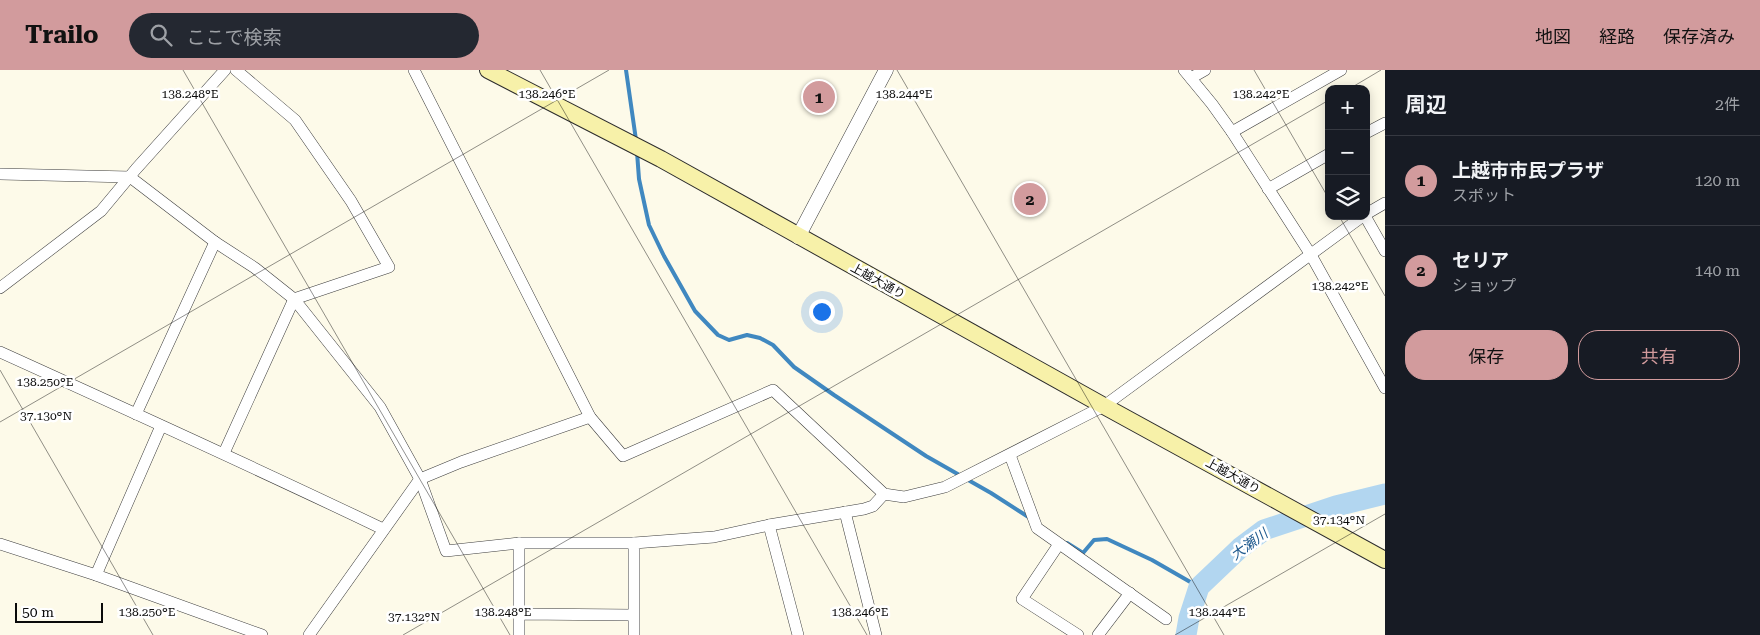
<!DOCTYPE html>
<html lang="ja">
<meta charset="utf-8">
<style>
body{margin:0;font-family:"Roboto Serif","Noto Sans JP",serif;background:#242831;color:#f1f3f6}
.controls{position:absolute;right:15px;top:15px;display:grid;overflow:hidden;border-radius:10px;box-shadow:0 2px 12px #0003}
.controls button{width:45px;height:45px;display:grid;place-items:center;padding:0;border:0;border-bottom:1px solid #363941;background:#171b24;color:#f1f3f6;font:25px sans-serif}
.scale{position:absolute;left:15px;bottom:12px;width:88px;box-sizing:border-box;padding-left:5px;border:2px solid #0a0a0a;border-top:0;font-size:14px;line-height:18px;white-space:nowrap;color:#0a0a0a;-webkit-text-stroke:4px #fff;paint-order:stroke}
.you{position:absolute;left:821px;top:241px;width:18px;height:18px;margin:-12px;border:4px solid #fff;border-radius:50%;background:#1a73e8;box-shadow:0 0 0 8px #1a73e833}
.badge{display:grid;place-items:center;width:32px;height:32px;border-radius:50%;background:#d29b9d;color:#111;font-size:16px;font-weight:700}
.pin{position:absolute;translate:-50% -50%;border:2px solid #fff;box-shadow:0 1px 5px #0006}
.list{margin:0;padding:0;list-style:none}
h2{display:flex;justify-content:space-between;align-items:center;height:65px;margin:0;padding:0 20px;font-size:21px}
h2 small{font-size:16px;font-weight:400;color:#9ea1a6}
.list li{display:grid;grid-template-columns:32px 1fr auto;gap:15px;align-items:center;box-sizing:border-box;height:90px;padding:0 20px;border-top:1px solid #363941}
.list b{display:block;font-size:19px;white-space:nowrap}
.list p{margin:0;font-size:16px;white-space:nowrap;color:#9ea1a6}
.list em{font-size:16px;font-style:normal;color:#9ea1a6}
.actions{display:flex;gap:10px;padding:15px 20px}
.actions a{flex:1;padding:11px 0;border:1px solid #d29b9d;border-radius:20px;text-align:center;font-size:18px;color:#d29b9d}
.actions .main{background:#d29b9d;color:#111}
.icon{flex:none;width:28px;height:28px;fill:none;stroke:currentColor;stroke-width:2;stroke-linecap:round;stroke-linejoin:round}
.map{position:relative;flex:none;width:1385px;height:565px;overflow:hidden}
header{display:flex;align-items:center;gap:30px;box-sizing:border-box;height:70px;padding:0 25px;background:#d29b9d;color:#111}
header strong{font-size:24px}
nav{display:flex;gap:28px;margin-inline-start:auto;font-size:18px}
.search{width:350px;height:45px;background:#242831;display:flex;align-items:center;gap:12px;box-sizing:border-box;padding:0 18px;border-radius:28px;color:#9ea1a6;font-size:19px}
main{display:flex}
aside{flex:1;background:#171b24}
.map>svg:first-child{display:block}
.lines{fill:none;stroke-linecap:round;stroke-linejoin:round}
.stream{stroke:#4088c0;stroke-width:4}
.river{stroke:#b2d6f0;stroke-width:21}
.minor-casing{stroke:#3d3d3d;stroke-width:12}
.tertiary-casing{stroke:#3d3d3d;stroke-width:15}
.secondary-casing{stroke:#2c2c2c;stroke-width:18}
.minor{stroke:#fff;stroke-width:11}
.tertiary{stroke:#fff;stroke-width:14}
.secondary{stroke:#f7f1a9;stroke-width:16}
.ticks{fill:none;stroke:#0a0a0a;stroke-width:1;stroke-opacity:0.45}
.labels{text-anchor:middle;stroke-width:5;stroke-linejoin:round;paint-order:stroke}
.street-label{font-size:12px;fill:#0a0a0a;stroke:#fff}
.water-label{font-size:14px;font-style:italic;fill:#205b8f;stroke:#fff}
.ticks-label{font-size:12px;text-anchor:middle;fill:#0a0a0a;stroke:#fff;stroke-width:5;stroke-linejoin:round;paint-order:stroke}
</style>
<header>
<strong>Trailo</strong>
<div class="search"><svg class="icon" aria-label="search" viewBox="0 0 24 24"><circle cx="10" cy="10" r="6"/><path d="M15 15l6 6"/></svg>ここで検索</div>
<nav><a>地図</a><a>経路</a><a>保存済み</a></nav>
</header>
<main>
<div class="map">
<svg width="1385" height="565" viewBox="0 0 1385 565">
<rect width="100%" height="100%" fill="#fdfae9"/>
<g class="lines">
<!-- stream -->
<g class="stream">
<polyline points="626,0 636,70"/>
<polyline points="637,82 639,109 649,155 664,186 695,241 718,265 729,270 747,265 760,268 773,275 794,297 834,325 926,386 991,423 1030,448"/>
<polyline points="1067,473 1083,483 1094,470 1107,469 1152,490 1199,517"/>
</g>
<!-- river -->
<polyline class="river" points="1186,565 1189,548 1199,517 1240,478 1264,460 1336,436 1385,424"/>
<!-- minor casing -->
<g class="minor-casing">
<g id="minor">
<polyline points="414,0 590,347 623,386 773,320 884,424 904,427 945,417 1104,336 1363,146"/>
<polyline points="1184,0 1212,34 1232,62 1311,185 1385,318"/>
<polyline points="1191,8 1205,0"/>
<polyline points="1232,62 1341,0"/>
<polyline points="1366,63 1385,53"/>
<polyline points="0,104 130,107 215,172 255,198 294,229 380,337 420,409 446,481 519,473"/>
<polyline points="1268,119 1329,84"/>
<polyline points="1366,144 1385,133"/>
<polyline points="1365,146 1385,181"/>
<polyline points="0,218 101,141 136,99 225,0"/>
<path d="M0,282C128,340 256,398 383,459"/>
<polyline points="136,344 215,172"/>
<polyline points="224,383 294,229 389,197 351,131 295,50 236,0"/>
<polyline points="1010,385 1037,458 1166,549"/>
<polyline points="845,442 876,565"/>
<polyline points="769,455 798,565"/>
<polyline points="0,474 96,505 262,565"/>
<polyline points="1059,474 1022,529 1078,565"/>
<polyline points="96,505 161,356"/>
<polyline points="519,544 519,473 634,473"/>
<polyline points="309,565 420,409 461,392 590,347"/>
<polyline points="519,565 519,544 633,545"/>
<polyline points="634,565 634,473 714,467 769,455 864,439 873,436 884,424"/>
<polyline points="1098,565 1130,523"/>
</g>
</g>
<!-- tertiary casing -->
<g class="tertiary-casing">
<polyline id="tertiary" points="798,167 886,0"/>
</g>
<!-- secondary casing -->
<g class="secondary-casing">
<polyline id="secondary" points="488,0 661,89 1104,336 1385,490"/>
</g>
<!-- minor -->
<use href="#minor" class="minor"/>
<!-- tertiary -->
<use href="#tertiary" class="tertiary"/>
<!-- secondary -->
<use href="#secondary" class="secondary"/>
</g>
<!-- ticks -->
<path class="ticks" d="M183,0L510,565M540,0L867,565M897,0L1224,565M1254,0L1329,129M1349,19L1381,0M1339,146L1385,226M0,300L153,565M0,352L609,0M403,565L1329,30M1175,565L1385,444"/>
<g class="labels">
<!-- street labels -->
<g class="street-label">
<text transform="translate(878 211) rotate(29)" y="4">上越大通り</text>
<text transform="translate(1233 406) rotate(29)" y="4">上越大通り</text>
</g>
<!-- water labels -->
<g class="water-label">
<text transform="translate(1249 474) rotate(-36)" y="5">大瀬川</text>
</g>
</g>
<g class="ticks-label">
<text x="190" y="28">138.248°E</text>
<text x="904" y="28">138.244°E</text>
<text x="547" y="28">138.246°E</text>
<text x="1261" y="28">138.242°E</text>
<text x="1340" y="220">138.242°E</text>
<text x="45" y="316">138.250°E</text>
<text x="46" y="350">37.130°N</text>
<text x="1339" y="454">37.134°N</text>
<text x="147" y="546">138.250°E</text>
<text x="503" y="546">138.248°E</text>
<text x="860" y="546">138.246°E</text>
<text x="1217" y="546">138.244°E</text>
<text x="414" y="551">37.132°N</text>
</g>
</svg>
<div class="controls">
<button>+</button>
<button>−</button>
<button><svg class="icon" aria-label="layers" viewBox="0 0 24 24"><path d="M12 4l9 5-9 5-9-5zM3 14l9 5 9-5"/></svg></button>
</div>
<div class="scale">50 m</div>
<div class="you"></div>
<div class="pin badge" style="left:819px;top:27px">1</div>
<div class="pin badge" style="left:1030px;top:129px">2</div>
</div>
<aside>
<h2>周辺<small>2件</small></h2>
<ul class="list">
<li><span class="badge">1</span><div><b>上越市市民プラザ</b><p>スポット</p></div><em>120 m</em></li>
<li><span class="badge">2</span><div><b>セリア</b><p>ショップ</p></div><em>140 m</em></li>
</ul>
<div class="actions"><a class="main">保存</a><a>共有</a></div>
</aside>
</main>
